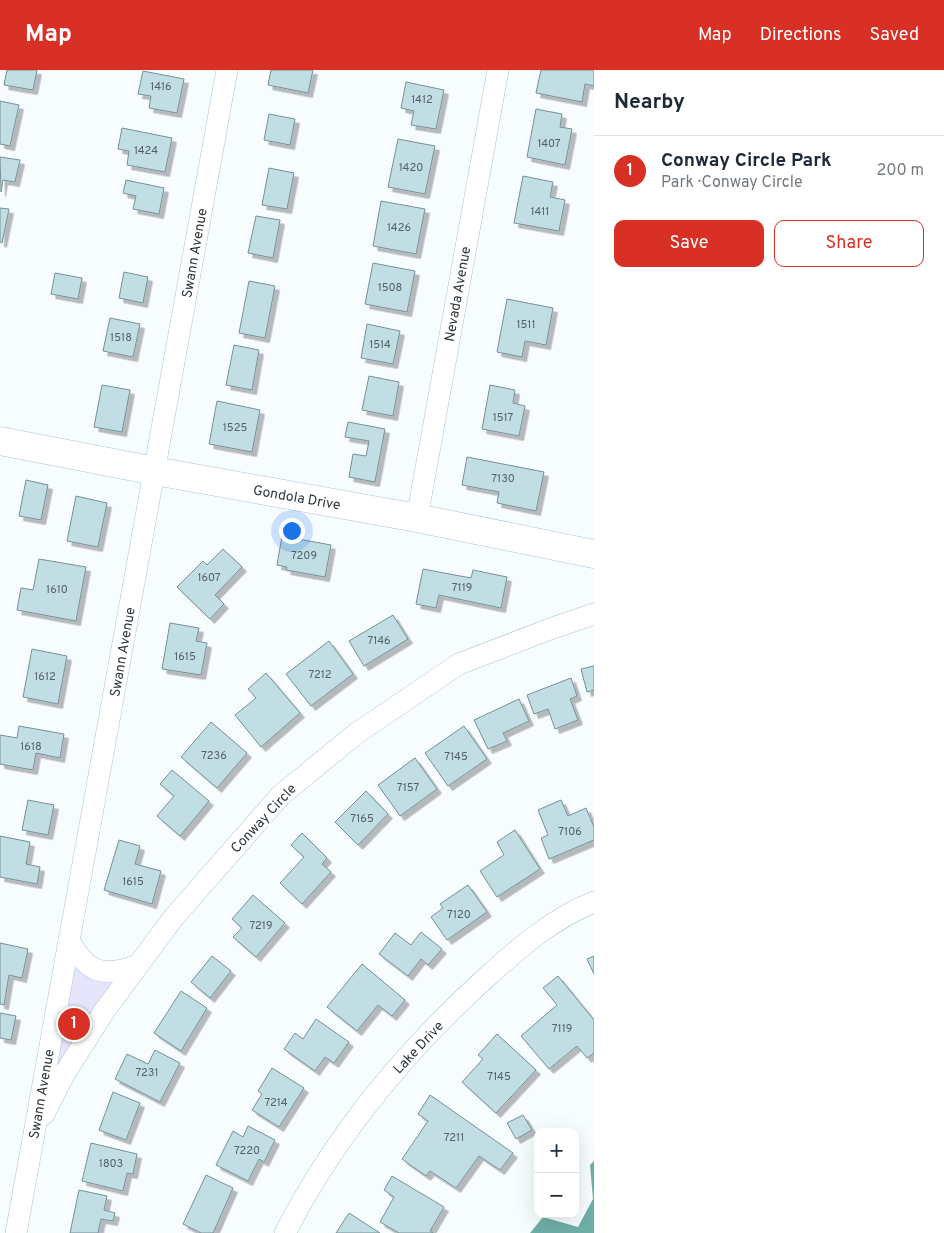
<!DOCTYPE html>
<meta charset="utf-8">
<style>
body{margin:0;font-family:Overpass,sans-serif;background:#f6f6f7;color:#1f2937}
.controls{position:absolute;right:15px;bottom:15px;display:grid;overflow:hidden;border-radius:10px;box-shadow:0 5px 20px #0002}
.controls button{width:45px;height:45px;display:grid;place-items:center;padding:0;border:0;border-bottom:1px solid #e0e1e3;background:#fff;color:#1f2937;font:25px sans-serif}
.you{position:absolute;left:291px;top:460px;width:18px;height:18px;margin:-12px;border:4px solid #fff;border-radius:50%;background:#1a73e8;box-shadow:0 0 0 8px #1a73e833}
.badge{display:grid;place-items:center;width:32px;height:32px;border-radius:50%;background:#d93025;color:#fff;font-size:16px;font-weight:700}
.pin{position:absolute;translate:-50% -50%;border:2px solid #fff;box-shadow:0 1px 5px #0006}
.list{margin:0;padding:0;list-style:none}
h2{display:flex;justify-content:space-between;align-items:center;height:65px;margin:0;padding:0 20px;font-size:21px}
h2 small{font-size:16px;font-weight:400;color:#747a83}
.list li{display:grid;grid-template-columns:32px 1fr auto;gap:15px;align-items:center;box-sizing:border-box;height:70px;padding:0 20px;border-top:1px solid #e0e1e3}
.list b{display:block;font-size:19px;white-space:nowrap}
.list p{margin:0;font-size:16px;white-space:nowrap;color:#747a83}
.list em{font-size:16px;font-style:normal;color:#747a83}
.actions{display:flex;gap:10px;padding:15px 20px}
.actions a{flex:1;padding:11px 0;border:1px solid #d93025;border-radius:10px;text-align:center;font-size:18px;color:#d93025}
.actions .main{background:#d93025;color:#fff}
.map{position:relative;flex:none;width:594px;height:1163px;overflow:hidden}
header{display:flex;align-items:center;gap:30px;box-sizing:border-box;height:70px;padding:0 25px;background:#d93025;color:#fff}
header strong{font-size:24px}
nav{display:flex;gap:28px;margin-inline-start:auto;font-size:18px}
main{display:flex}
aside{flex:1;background:#fff}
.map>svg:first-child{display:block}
.green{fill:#e6e5fb}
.water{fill:#6eafa8}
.building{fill:#c1dee4;stroke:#759096;filter:url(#shadow)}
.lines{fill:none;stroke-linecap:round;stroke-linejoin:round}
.minor-casing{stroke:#acc2d1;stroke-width:22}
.tertiary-casing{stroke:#acc2d1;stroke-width:29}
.minor{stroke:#fff;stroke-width:21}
.tertiary{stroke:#fff;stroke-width:28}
.labels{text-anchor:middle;stroke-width:4.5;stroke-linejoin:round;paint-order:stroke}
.number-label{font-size:11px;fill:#536167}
.street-label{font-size:14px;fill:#2e373d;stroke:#fff}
</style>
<header>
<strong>Map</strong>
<nav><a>Map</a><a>Directions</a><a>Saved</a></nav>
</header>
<main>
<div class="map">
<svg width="594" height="1163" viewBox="0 0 594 1163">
<defs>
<filter id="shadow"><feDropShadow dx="4.5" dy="4.5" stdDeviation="0" flood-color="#0004"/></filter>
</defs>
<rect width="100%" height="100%" fill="#f7fcff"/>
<!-- green -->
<polygon class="green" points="72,892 93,906 111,914 62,998 54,995"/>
<!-- water -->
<polygon class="water" points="594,1091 594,1163 530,1163 543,1147 578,1157 593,1129 590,1095"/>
<!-- building -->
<g class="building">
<polygon points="7,0 37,0 33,20 4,15"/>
<polygon points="271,0 313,0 308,23 268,15"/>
<polygon points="541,0 594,0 594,16 585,14 582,32 536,23"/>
<polygon points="143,1 184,9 177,43 149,38 151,26 138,24"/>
<polygon points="406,12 444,20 436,59 411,55 414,41 401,38"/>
<polygon points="0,31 19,35 10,76 0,74"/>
<polygon points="536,39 562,44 560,57 572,59 565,95 527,87"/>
<polygon points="269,44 295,49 290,75 264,70"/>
<polygon points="122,58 172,68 165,102 127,95 129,81 118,79"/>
<polygon points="398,69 435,76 425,124 388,117"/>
<polygon points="0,87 20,90 15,112 3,110 1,122"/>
<polygon points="269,98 294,103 287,139 262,135"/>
<polygon points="523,106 553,112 550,127 565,130 559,161 514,153"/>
<polygon points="126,110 164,118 159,144 133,139 136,126 123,123"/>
<polygon points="381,131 425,139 416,184 373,176"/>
<polygon points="0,138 9,139 2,173 0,172"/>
<polygon points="256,146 280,150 273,188 248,183"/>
<polygon points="373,193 415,201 407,242 365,234"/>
<polygon points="124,202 148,207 143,233 119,228"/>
<polygon points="55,203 82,208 78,229 51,224"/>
<polygon points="249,211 275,216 265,268 239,263"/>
<polygon points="507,229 553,238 546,275 525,271 522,287 497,282"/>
<polygon points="110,248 140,254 133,287 103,281"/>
<polygon points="367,254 400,261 393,294 361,288"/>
<polygon points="234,275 259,280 252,320 226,315"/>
<polygon points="369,306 399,312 393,346 362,340"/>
<polygon points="102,315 130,320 122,362 94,357"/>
<polygon points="490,315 515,320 513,333 525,336 519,366 482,359"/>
<polygon points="217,331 260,340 252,382 209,374"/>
<polygon points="348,352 385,359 375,412 349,407 353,384 366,386 369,371 345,367"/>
<polygon points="467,387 544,402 536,441 497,433 499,422 462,415"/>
<polygon points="26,410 48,415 41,450 19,446"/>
<polygon points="76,426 107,433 98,477 67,471"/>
<polygon points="282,466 331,475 325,507 286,500 287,497 277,495"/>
<polygon points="223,479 242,497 215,525 224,534 210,549 177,517 203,491 207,495"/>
<polygon points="39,489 86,497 76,551 17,540 21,518 33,520"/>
<polygon points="423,499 471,508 473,500 507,507 501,538 439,525 436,538 416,534"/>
<polygon points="393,545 408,569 364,596 349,571"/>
<polygon points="170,553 199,558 196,571 207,573 201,605 162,599"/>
<polygon points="329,571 353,604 311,636 286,604"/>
<polygon points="32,579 67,586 58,634 23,627"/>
<polygon points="594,596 594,620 587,622 581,599"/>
<polygon points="266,603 300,643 261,677 235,645 256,628 248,619"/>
<polygon points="571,608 577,626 570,629 578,650 555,659 548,639 534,644 527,625"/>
<polygon points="519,629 529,651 503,663 507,671 488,679 474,650"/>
<polygon points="211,652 247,683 217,718 181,687"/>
<polygon points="19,656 64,664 60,688 36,683 33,700 0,694 0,665 17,668"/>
<polygon points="464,656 487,689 448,716 425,683"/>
<polygon points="415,688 437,719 400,746 378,715"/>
<polygon points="172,700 209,731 180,766 157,746 174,726 160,714"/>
<polygon points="366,721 388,744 358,775 335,752"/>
<polygon points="28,730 54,735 48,765 22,760"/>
<polygon points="561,730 568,746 586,738 594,757 594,770 549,789 541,768 548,765 538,740"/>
<polygon points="515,760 540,799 497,827 480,801 504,785 497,772"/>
<polygon points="302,763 327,788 322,794 331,802 302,834 280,813 304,787 291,775"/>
<polygon points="0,766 30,772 26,794 40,797 37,814 0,807"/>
<polygon points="119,770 140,776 135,794 161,801 152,834 104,820"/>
<polygon points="468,815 487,842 447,870 431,847 443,838 440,834"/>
<polygon points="253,825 285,853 256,887 233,867 242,858 232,849"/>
<polygon points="421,862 442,879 428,895 421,889 408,906 379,884 395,863 411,875"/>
<polygon points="0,873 28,879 22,908 9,905 4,935 0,934"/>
<polygon points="212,886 231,901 210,928 191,912"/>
<polygon points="594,886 594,904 587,889"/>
<polygon points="362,894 405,930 392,946 378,935 357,961 327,937"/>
<polygon points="558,906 594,950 594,983 587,988 577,976 549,999 521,966 557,935 543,918"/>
<polygon points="181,921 207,938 181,981 154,963"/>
<polygon points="0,943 16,946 11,970 0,968"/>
<polygon points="316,949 349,972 334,993 325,987 315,1001 284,979 295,963 303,969"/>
<polygon points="497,964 536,1000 496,1043 462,1012 483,989 478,985"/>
<polygon points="155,980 180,993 160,1032 115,1009 127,984 148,994"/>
<polygon points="272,998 304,1018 279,1057 252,1040 262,1024 258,1021"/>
<polygon points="113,1022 140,1033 126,1070 99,1060"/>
<polygon points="430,1025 513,1083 500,1100 479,1086 456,1118 430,1101 426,1106 402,1089 428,1051 418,1044"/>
<polygon points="523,1045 532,1060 516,1069 507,1053"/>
<polygon points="248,1056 275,1070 264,1092 259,1089 248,1111 216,1095 233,1061 243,1067"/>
<polygon points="91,1073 137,1084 133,1104 127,1103 123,1121 82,1111"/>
<polygon points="206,1105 233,1118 213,1163 201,1163 183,1154"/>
<polygon points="392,1106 444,1137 430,1161 433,1163 399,1163 380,1152 394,1127 384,1120"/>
<polygon points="79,1120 107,1126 104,1140 115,1143 113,1151 101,1149 98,1163 70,1163"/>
<polygon points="349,1143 380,1163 336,1163"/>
</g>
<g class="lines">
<!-- minor casing -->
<g class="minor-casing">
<g id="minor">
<polyline points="417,448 498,0"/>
<path d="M69,870C87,903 103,908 138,895"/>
<polyline points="44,1044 65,1003 105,940 174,847 281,725 357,663 459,594 550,559 594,544"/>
<polyline points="16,1163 227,0"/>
<path d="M285,1163C335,1065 408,978 489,905C520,877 554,848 594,832"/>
</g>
</g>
<!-- tertiary casing -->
<g class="tertiary-casing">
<polyline id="tertiary" points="0,371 155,401 417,448 594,484"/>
</g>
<!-- minor -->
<use href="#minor" class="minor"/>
<!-- tertiary -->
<use href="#tertiary" class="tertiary"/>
</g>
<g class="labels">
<!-- number labels -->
<g class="number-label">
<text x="161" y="20">1416</text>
<text x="422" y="33">1412</text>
<text x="549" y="77">1407</text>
<text x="146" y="84">1424</text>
<text x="411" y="101">1420</text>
<text x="540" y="145">1411</text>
<text x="399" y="161">1426</text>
<text x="390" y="221">1508</text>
<text x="526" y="258">1511</text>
<text x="121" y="271">1518</text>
<text x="380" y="278">1514</text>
<text x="503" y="351">1517</text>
<text x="235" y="361">1525</text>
<text x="503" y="412">7130</text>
<text x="304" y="489">7209</text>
<text x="209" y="511">1607</text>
<text x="462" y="521">7119</text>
<text x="57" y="523">1610</text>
<text x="379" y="574">7146</text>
<text x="185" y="590">1615</text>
<text x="320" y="608">7212</text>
<text x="45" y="610">1612</text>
<text x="31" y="680">1618</text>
<text x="214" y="689">7236</text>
<text x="456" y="690">7145</text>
<text x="408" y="721">7157</text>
<text x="362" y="752">7165</text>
<text x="570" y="765">7106</text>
<text x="133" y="815">1615</text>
<text x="459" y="848">7120</text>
<text x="261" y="859">7219</text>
<text x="562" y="962">7119</text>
<text x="147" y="1006">7231</text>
<text x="499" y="1010">7145</text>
<text x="276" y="1036">7214</text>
<text x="454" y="1071">7211</text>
<text x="247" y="1084">7220</text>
<text x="111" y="1097">1803</text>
</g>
<!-- street labels -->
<g class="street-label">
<text transform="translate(194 183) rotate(-80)" y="5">Swann Avenue</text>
<text transform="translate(457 224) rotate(-80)" y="5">Nevada Avenue</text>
<text transform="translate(297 427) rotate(10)" y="5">Gondola Drive</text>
<text transform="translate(122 582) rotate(-80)" y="5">Swann Avenue</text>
<text transform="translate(263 748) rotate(-47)" y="5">Conway Circle</text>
<text transform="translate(418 977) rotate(-47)" y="5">Lake Drive</text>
<text transform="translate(41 1024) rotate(-80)" y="5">Swann Avenue</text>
</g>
</g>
</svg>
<div class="controls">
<button>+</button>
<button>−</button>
</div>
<div class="you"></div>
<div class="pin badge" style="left:74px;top:954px">1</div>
</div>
<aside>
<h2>Nearby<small></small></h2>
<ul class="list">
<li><span class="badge">1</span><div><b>Conway Circle Park</b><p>Park · Conway Circle</p></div><em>200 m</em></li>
</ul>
<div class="actions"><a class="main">Save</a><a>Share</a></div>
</aside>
</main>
